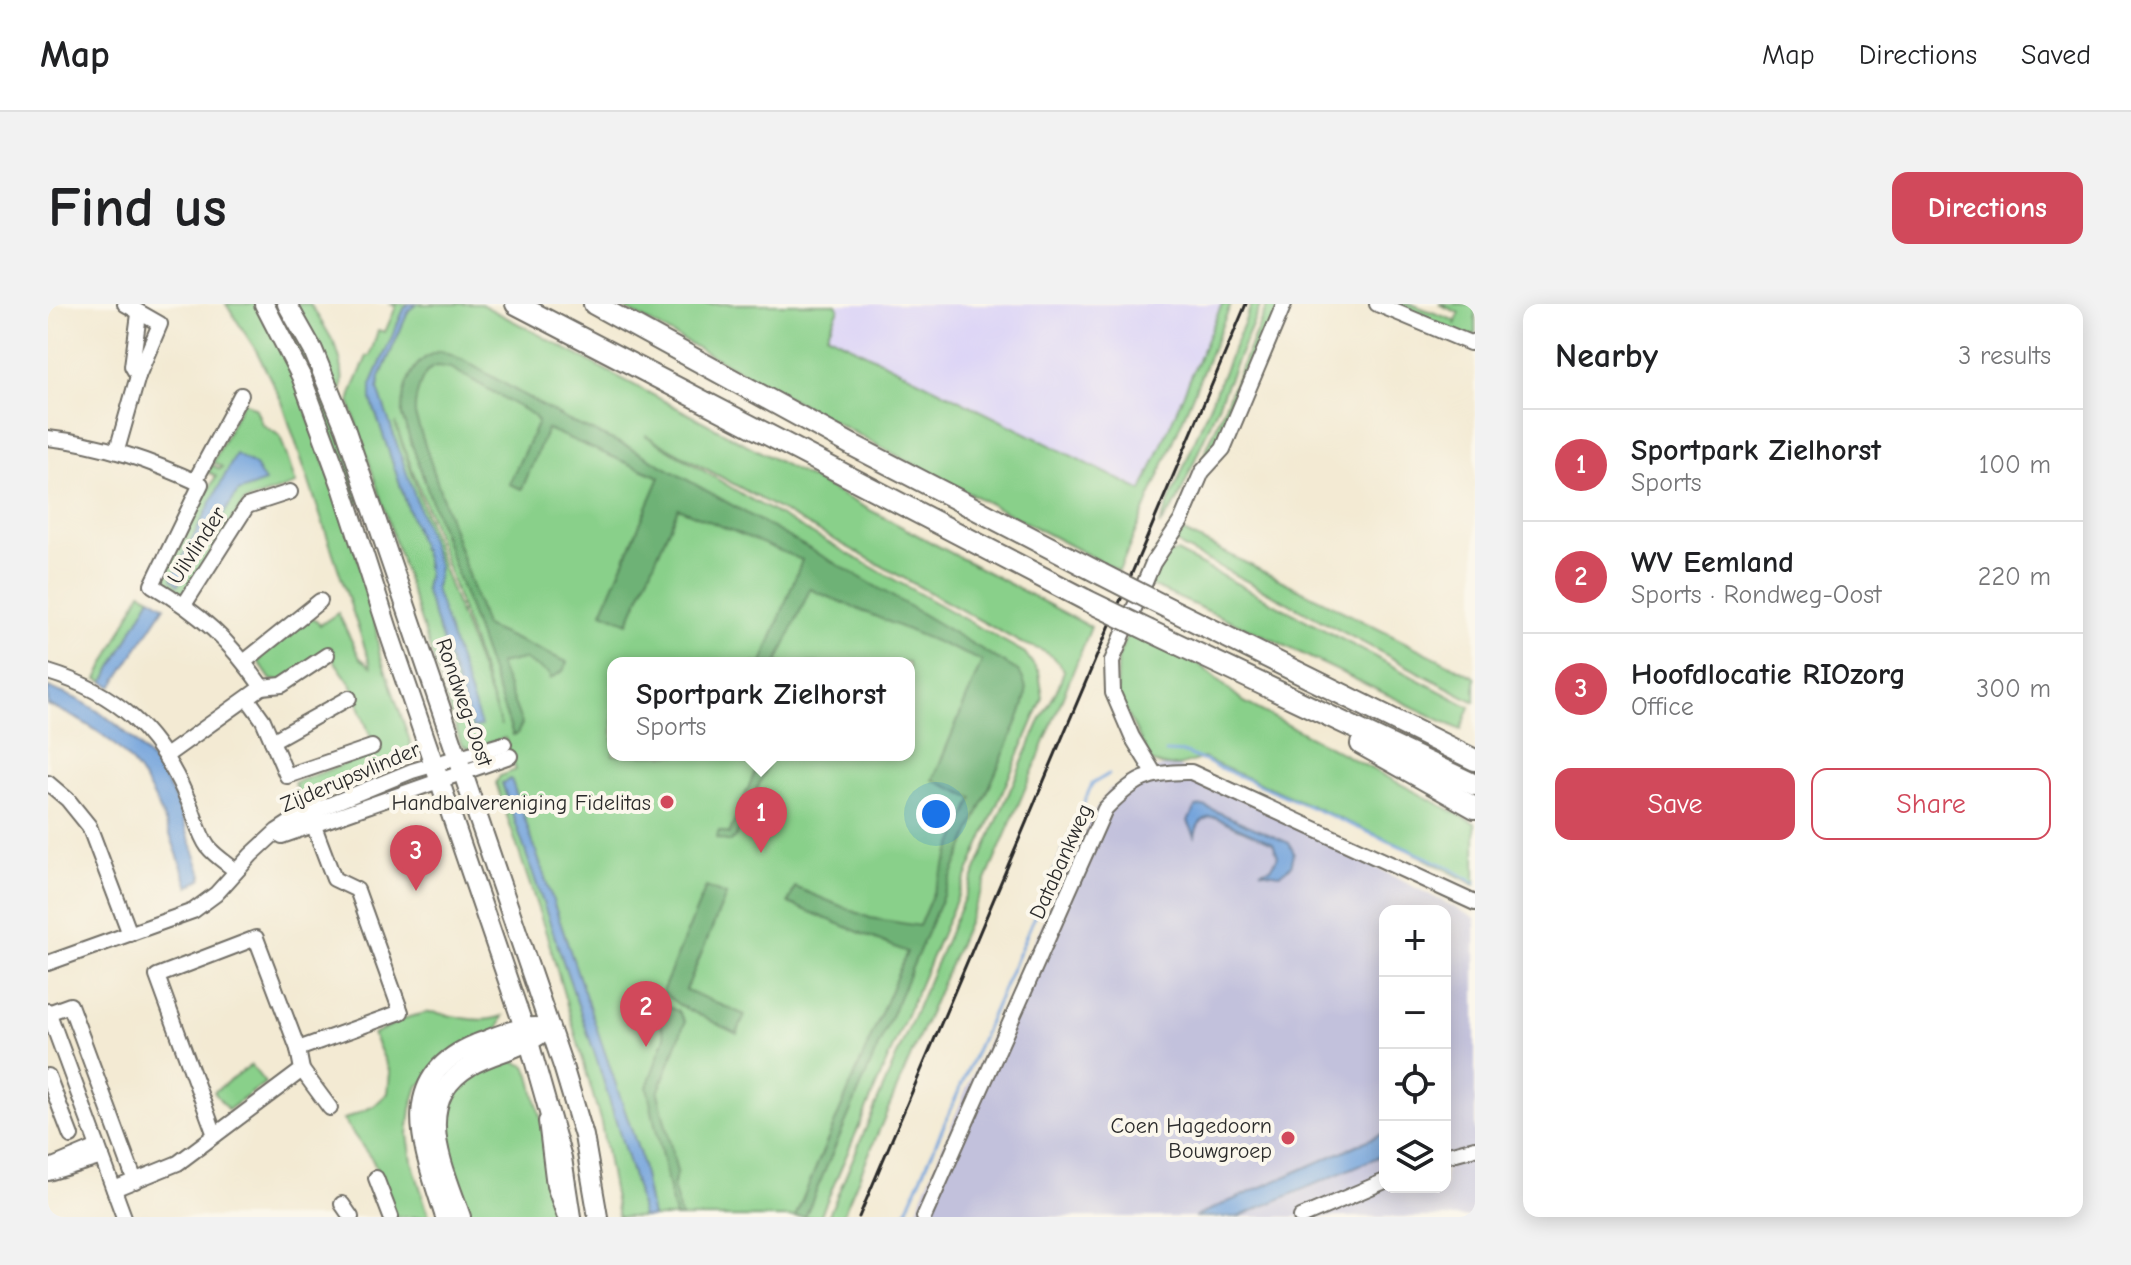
<!DOCTYPE html>
<meta charset="utf-8">
<style>
body{margin:0;font-family:"Comic Neue",sans-serif;background:#f2f2f2;color:#202124}
.controls{position:absolute;right:24px;bottom:24px;display:grid;overflow:hidden;border-radius:16px;box-shadow:0 4px 20px #0003}
.controls button{width:72px;height:72px;display:grid;place-items:center;padding:0;border:0;border-bottom:2px solid #e0e0e0;background:#fff;color:#202124;font:40px sans-serif}
.you{position:absolute;left:888px;top:510px;width:28px;height:28px;margin:-20px;border:6px solid #fff;border-radius:50%;background:#1a73e8;box-shadow:0 0 0 12px #1a73e833}
.badge{display:grid;place-items:center;width:52px;height:52px;border-radius:50%;background:#d1495b;color:#fff;font-size:26px;font-weight:700}
.pin{position:absolute;translate:-50% -66px;filter:drop-shadow(0 2px 4px #0008)}
.pin::after{content:'';position:absolute;top:42px;width:28px;height:24px;background:inherit;clip-path:polygon(0 0,100% 0,50% 100%)}
.popup{position:absolute;left:559px;top:353px;width:308px;height:104px;box-sizing:border-box;display:grid;place-content:center;border-radius:16px;background:#fff;filter:drop-shadow(0 2px 6px #0005);font-size:26px;white-space:nowrap;color:#757577}
.popup b{font-size:30px;color:#202124}
.popup::after{content:'';position:absolute;left:50%;top:100%;margin-left:-16px;border:16px solid transparent;border-top-color:#fff}
.list{margin:0;padding:0;list-style:none}
h2{display:flex;justify-content:space-between;align-items:center;height:104px;margin:0;padding:0 32px;font-size:34px}
h2 small{font-size:26px;font-weight:400;color:#757577}
.list li{display:grid;grid-template-columns:52px 1fr auto;gap:24px;align-items:center;box-sizing:border-box;height:112px;padding:0 32px;border-top:2px solid #e0e0e0}
.list b{display:block;font-size:30px;white-space:nowrap}
.list p{margin:0;font-size:26px;white-space:nowrap;color:#757577}
.list em{font-size:26px;font-style:normal;color:#757577}
.actions{display:flex;gap:16px;padding:24px 32px}
.actions a{flex:1;padding:18px 0;border:2px solid #d1495b;border-radius:16px;text-align:center;font-size:28px;color:#d1495b}
.actions .main{background:#d1495b;color:#fff}
.icon{flex:none;width:44px;height:44px;fill:none;stroke:currentColor;stroke-width:2;stroke-linecap:round;stroke-linejoin:round}
.map{position:relative;flex:none;width:1427px;height:913px;overflow:hidden;border-radius:16px}
header{display:flex;align-items:center;gap:48px;box-sizing:border-box;height:112px;padding:0 40px;background:#fff;border-bottom:2px solid #e0e0e0}
header strong{font-size:38px}
nav{display:flex;gap:44px;margin-inline-start:auto;font-size:28px}
.intro{display:flex;align-items:center;justify-content:space-between;box-sizing:border-box;height:192px;padding:0 48px}
h1{margin:0;font-size:56px}
.button{padding:20px 36px;border-radius:16px;background:#d1495b;color:#fff;font-size:28px;font-weight:700}
main{display:flex;gap:48px;padding:0 48px}
aside{flex:1;background:#fff;border-radius:16px;box-shadow:0 4px 20px #0003}
.map>svg:first-child{display:block}
.built{fill:#ddd5f6}
.industrial{fill:#c2c1dc;fill-rule:evenodd}
.green{fill:#89d08a;stroke:#5a7e5a;stroke-width:2;fill-rule:evenodd}
.forest{fill:#6eb276;stroke:#4c6e50;stroke-width:2}
.water{fill:#71a2db;stroke:#4e6683;stroke-width:2}
.lines{fill:none;stroke-linecap:round;stroke-linejoin:round}
.stream{stroke:#71a2db;stroke-width:3}
.minor-casing{stroke:#716e66;stroke-width:18}
.major-casing{stroke:#716e66;stroke-width:22}
.highway-casing{stroke:#716e66;stroke-width:24}
.minor{stroke:#fff;stroke-width:14}
.major{stroke:#fff;stroke-width:18}
.highway{stroke:#fff;stroke-width:20}
.rail{stroke:#2b2b2b;stroke-width:3}
.highway-bridge-casing{stroke:#716e66;stroke-width:24;stroke-linecap:butt}
.highway-bridge{stroke:#fff;stroke-width:20}
.poi-dot{fill:#d1495b;stroke:#fbf7ec;stroke-width:3}
.labels{text-anchor:middle;stroke-width:8;stroke-linejoin:round;paint-order:stroke}
.street-label{font-size:22px;fill:#2b2b2b;stroke:#fbf7ec}
.poi-label{font-size:22px;fill:#2b2b2b;stroke:#fbf7ec;text-anchor:end}
</style>
<header>
<strong>Map</strong>
<nav><a>Map</a><a>Directions</a><a>Saved</a></nav>
</header>
<div class="intro"><h1>Find us</h1><a class="button">Directions</a></div>
<main>
<div class="map">
<svg width="1427" height="913" viewBox="0 0 1427 913">
<rect width="100%" height="100%" fill="#fbf7ec"/>
<filter id="ink" filterUnits="userSpaceOnUse"><feTurbulence type="fractalNoise" baseFrequency=".0125" numOctaves="2"/><feDisplacementMap in="SourceGraphic" scale="16" xChannelSelector="R" yChannelSelector="G"/><feConvolveMatrix kernelMatrix="1 2 1 2 8 2 1 2 1" color-interpolation-filters="sRGB"/></filter>
<filter id="wash" filterUnits="userSpaceOnUse"><feTurbulence type="fractalNoise" baseFrequency=".006" numOctaves="4" result="noise"/><feDisplacementMap in="SourceGraphic" scale="32" xChannelSelector="R" yChannelSelector="G"/><feGaussianBlur stdDeviation="1.8" result="paint"/><feColorMatrix in="noise" values="0 0 0 0 0 0 0 0 0 0 0 0 0 0 0 0 0 1.4 0 .05"/><feComposite in="paint" operator="in"/></filter>
<g filter="url(#wash)">
<rect width="100%" height="100%" fill="#f3ead3"/>
<!-- built -->
<polygon class="built" points="644,0 1177,0 1084,228"/>
<!-- industrial -->
<path class="industrial" d="M1125,460L1427,614V913H866L919,783L1044,512L1061,486L1084,472ZM1337,607H1397V883H1337Z"/>
<!-- green -->
<g class="green">
<polygon points="178,0 207,0 243,64 308,246 327,318 331,348 363,440 361,455 358,452 350,457 347,455 253,496 246,479 328,448 304,382 283,352 286,349 283,344 233,377 223,376 210,357 213,355 211,351 261,310 272,321 290,309 312,354 323,362 234,98 208,46"/>
<polygon points="222,0 231,0 275,85 316,197 306,200"/>
<path d="M246,0H262C280,29 298,49 294,85L289,87Z"/>
<path d="M343,0H361L357,3L323,81V95L378,257L380,269L377,286L425,425L387,285L386,250L330,85L331,75L357,15L361,6L369,0H433L1043,323L986,464L794,913H780L990,421L1011,382L1016,366C1005,349 992,345 973,339L597,131L697,192L977,349L991,369L995,394L772,913H604L592,851L463,475L454,479L550,759L589,886L594,913H570L553,819L500,635L448,479L452,472L468,466L457,434L421,445L413,440L302,100L303,90L319,52H322L330,26L337,28L348,3ZM347,119L384,218L453,422L396,266ZM565,359H861V451H565Z"/>
<polygon points="568,0 788,0 791,5 779,30 1094,187 1174,0 1183,0 1071,267 846,150"/>
<polygon points="1204,0 1213,0 1129,198 1111,222"/>
<polygon points="1220,0 1233,0 1172,145 1151,163"/>
<polygon points="1326,0 1363,0 1408,17 1407,21 1411,9 1391,0 1427,0 1427,31 1418,32"/>
<path d="M195,97L208,105L214,120L232,132L248,180L196,198L136,291C127,291 117,283 114,274L152,194L156,195L168,172L160,168L164,161L172,165L174,163L165,158Z"/>
<polygon points="1132,226 1427,373 1427,398 1134,243 1127,237"/>
<polygon points="1129,248 1422,403 1413,426 1219,333 1099,280 1118,250"/>
<polygon points="93,288 103,293 56,378 49,375"/>
<path d="M1083,319L1127,340L1196,398L1427,519V581L1347,539L1155,454C1135,461 1122,467 1103,457L1069,389L1070,354Z"/>
<path d="M382,708C408,711 429,721 455,712L450,726L370,782L363,805L360,831L364,857L381,913H346L325,857L295,816L326,802L340,789L342,768L325,730L361,713Z"/>
<path d="M461,756L478,762L482,771L516,913H416C411,895 392,843 393,828C395,786 423,766 461,756Z"/>
<polygon points="203,761 217,779 180,806 166,788"/>
</g>
<!-- forest -->
<g class="forest">
<path d="M393,47L415,56L521,117L581,143L815,275L970,367C984,385 977,399 969,419L757,913H747L859,648L740,599L747,583L822,614L871,622L925,494L885,476L934,357L762,285L729,359H714L754,256L630,204L580,319L554,308L612,173L499,125L474,185L461,180L490,118L485,111L403,64C402,64 391,62 389,62C372,65 366,98 367,111L437,322L519,358L515,367L502,375L501,370L475,355L451,360L474,420L469,430L465,431L354,112C353,85 364,53 393,47Z"/>
<polygon points="714,451 724,451 688,533 682,538 668,534 671,527 681,530"/>
<polygon points="658,583 678,591 638,686 697,711 689,730 631,701 614,688"/>
<polygon points="609,699 630,707 637,718 610,789 629,868 625,882 633,913 627,913 599,783 617,733 607,704"/>
</g>
<!-- water -->
<g class="water">
<polygon points="361,0 369,0 361,6 357,15 331,75 330,85 391,263 387,285 433,422 425,425 377,286 380,269 378,257 323,95 323,81 357,3"/>
<polygon points="188,150 207,162 217,178 190,188 130,281 124,274"/>
<polygon points="103,293 117,302 64,383 56,378"/>
<path d="M0,384C52,399 100,441 124,489C136,515 144,544 154,570V574L141,583C108,492 96,441 0,401Z"/>
<polygon points="463,475 592,851 604,913 594,913 589,886 550,759 454,479"/>
<path d="M1156,502L1241,539L1246,549L1243,562L1232,570L1212,567L1223,564L1230,552L1225,539L1167,513C1154,513 1149,520 1147,532L1140,517L1148,503Z"/>
<polygon points="1336,829 1337,850 1190,913 1146,913"/>
</g>
<g class="lines">
<!-- stream -->
<g class="stream">
<polyline points="1118,448 1138,449 1398,562 1427,579"/>
<polyline points="856,913 1044,480 1061,470"/>
</g>
</g>
</g>
<g filter="url(#ink)">
<g class="lines">
<!-- minor casing -->
<g class="minor-casing">
<g id="minor">
<polyline points="1329,0 1422,39 1427,37"/>
<polyline points="90,72 84,62 91,10"/>
<path d="M0,134C55,140 103,157 153,180L104,281C154,311 181,336 214,383L119,451"/>
<polyline points="69,146 90,72 112,20 77,0"/>
<polyline points="147,177 193,91"/>
<polyline points="136,301 199,202 242,188"/>
<polyline points="196,358 272,297"/>
<path d="M0,368C70,389 109,426 138,492C146,507 150,530 160,543C167,552 180,560 188,567"/>
<polyline points="214,383 234,381 279,351"/>
<polyline points="200,395 215,416 239,472 324,443"/>
<polyline points="224,437 301,394"/>
<polyline points="1106,469 1084,433 1065,389 1064,357 1105,259 1133,217 1154,168 1175,145 1236,0"/>
<polyline points="0,479 20,496 41,522 82,630"/>
<polyline points="234,532 462,452"/>
<polyline points="0,659 145,607 168,590 203,551 229,527 249,514 364,467 456,440"/>
<polyline points="0,707 76,913"/>
<polyline points="0,709 22,701 87,877"/>
<polyline points="254,766 282,804"/>
<polyline points="0,772 23,832"/>
<polyline points="498,817 506,882 517,913"/>
<polyline points="167,831 109,672 208,634 250,745"/>
<polyline points="1397,852 1427,844"/>
<polyline points="0,864 50,843"/>
<polyline points="0,869 54,853"/>
<polyline points="328,874 343,913"/>
<polyline points="66,885 130,859 254,766 250,745 353,708 309,586 286,575 261,509"/>
<polyline points="294,900 303,913"/>
<path d="M876,913L1057,505C1086,475 1101,467 1143,468L1427,599"/>
<polyline points="1253,913 1337,877"/>
</g>
</g>
<!-- major casing -->
<g class="major-casing">
<g id="major">
<polyline points="216,0 253,72 295,186 343,335 481,738 514,854 523,913"/>
<polyline points="239,0 265,46 297,124 515,762 536,832 550,913"/>
<path d="M397,913C377,848 343,775 428,740C447,733 467,723 488,723"/>
<path d="M413,913C396,863 362,797 422,762C443,749 470,746 490,732"/>
</g>
</g>
<!-- highway casing -->
<g class="highway-casing">
<g id="highway">
<polyline points="468,0 1038,296"/>
<polyline points="546,0 804,141 1053,270"/>
<polyline points="1104,296 1427,456"/>
<polyline points="1102,327 1427,481"/>
<polyline points="1313,440 1427,504"/>
</g>
</g>
<!-- minor -->
<use href="#minor" class="minor"/>
<!-- major -->
<use href="#major" class="major"/>
<!-- highway -->
<use href="#highway" class="highway"/>
<!-- rail -->
<polyline class="rail" points="811,913 1198,0"/>
<!-- highway-bridge casing -->
<g class="highway-bridge-casing">
<g id="highway-bridge">
<polyline points="1053,270 1104,296"/>
<polyline points="1038,296 1102,327"/>
</g>
</g>
<!-- highway-bridge -->
<use href="#highway-bridge" class="highway-bridge"/>
</g>
</g>
<!-- markers -->
<g class="poi-dot">
<circle cx="619" cy="498" r="8"/>
<circle cx="1240" cy="834" r="8"/>
</g>
<g class="labels">
<!-- street labels -->
<g class="street-label">
<text transform="translate(148 241) rotate(-57)" y="8">Uilvlinder</text>
<text transform="translate(417 398) rotate(71)" y="8">Rondweg-Oost</text>
<text transform="translate(302 472) rotate(-23)" y="8">Zijderupsvlinder</text>
<text transform="translate(1012 557) rotate(-66)" y="8">Databankweg</text>
</g>
<!-- poi labels -->
<g class="poi-label">
<text x="603" y="506">Handbalvereniging Fidelitas</text>
<text x="1224" y="829">Coen Hagedoorn<tspan x="1224" dy="25">Bouwgroep</tspan></text>
</g>
</g>
</svg>
<div class="controls">
<button>+</button>
<button>−</button>
<button><svg class="icon" aria-label="locate" viewBox="0 0 24 24"><circle cx="12" cy="12" r="6"/><path d="M12 2v4M12 18v4M2 12h4M18 12h4"/></svg></button>
<button><svg class="icon" aria-label="layers" viewBox="0 0 24 24"><path d="M12 4l9 5-9 5-9-5zM3 14l9 5 9-5"/></svg></button>
</div>
<div class="you"></div>
<div class="pin badge" style="left:713px;top:549px">1</div>
<div class="popup"><b>Sportpark Zielhorst</b>Sports</div>
<div class="pin badge" style="left:598px;top:743px">2</div>
<div class="pin badge" style="left:368px;top:587px">3</div>
</div>
<aside>
<h2>Nearby<small>3 results</small></h2>
<ul class="list">
<li><span class="badge">1</span><div><b>Sportpark Zielhorst</b><p>Sports</p></div><em>100 m</em></li>
<li><span class="badge">2</span><div><b>WV Eemland</b><p>Sports · Rondweg-Oost</p></div><em>220 m</em></li>
<li><span class="badge">3</span><div><b>Hoofdlocatie RIOzorg</b><p>Office</p></div><em>300 m</em></li>
</ul>
<div class="actions"><a class="main">Save</a><a>Share</a></div>
</aside>
</main>
